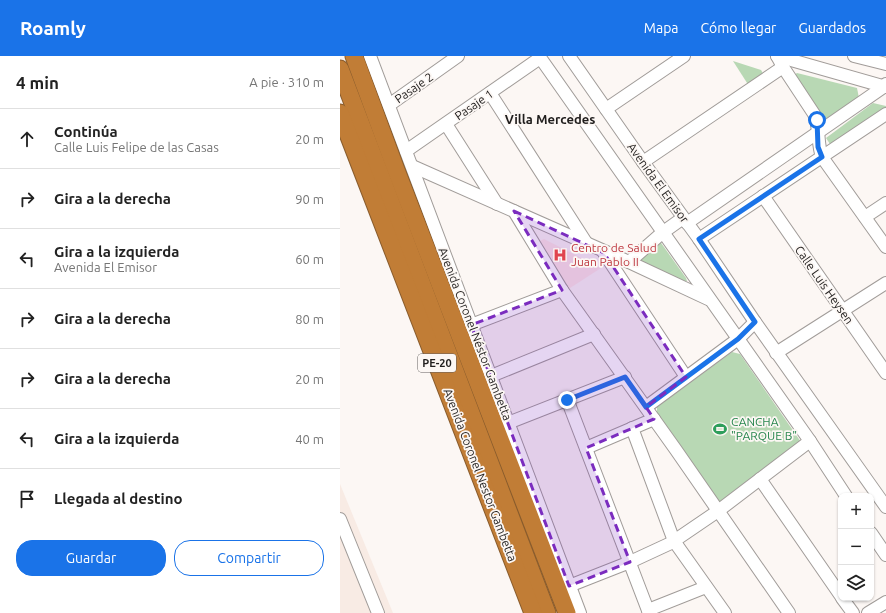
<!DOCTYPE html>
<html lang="es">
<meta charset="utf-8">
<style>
body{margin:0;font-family:Ubuntu,sans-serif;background:#f2f2f2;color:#222}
.controls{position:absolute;right:12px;bottom:12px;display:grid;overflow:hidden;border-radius:8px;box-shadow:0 1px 3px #0004}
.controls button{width:36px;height:36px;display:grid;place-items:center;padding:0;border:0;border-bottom:1px solid #e0e0e0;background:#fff;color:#222;font:20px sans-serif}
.stop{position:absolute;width:12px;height:12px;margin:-9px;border:3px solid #1a73e8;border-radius:50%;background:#fff}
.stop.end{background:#1a73e8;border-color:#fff;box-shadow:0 1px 4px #0008}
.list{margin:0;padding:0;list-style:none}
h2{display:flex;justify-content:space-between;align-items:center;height:52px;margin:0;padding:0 16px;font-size:17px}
h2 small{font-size:13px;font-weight:400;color:#767676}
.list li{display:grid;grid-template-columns:26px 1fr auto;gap:12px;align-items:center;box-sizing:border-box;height:60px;padding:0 16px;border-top:1px solid #e0e0e0}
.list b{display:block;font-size:15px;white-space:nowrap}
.list p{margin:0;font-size:13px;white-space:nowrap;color:#767676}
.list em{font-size:13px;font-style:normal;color:#767676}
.actions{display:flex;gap:8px;padding:12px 16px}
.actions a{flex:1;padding:9px 0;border:1px solid #1a73e8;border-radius:16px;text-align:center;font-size:14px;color:#1a73e8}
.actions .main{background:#1a73e8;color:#fff}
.icon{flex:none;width:22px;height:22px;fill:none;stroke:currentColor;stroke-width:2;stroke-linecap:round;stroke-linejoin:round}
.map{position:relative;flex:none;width:546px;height:557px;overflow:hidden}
header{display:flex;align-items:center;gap:24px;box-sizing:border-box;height:56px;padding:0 20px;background:#1a73e8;color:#fff}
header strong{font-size:19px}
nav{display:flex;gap:22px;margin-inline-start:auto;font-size:14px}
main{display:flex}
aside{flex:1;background:#fff}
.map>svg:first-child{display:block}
.built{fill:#f8ebe4}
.medical{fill:#fee8e7}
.green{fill:#b8d8b4}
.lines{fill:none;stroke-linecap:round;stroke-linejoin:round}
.minor-casing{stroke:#a19c99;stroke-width:14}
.highway-casing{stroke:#895c2d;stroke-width:19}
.minor{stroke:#fff;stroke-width:12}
.highway{stroke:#c17d36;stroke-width:17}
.route{stroke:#1a73e8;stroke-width:5}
.marked{fill:#7b2cbf;fill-opacity:0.2;stroke:#7b2cbf;stroke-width:3;stroke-dasharray:8 5;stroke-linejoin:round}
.labels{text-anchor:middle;stroke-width:3.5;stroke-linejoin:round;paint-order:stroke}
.shield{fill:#fcf7f4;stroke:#625f5e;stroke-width:1}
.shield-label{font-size:11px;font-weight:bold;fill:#201e1d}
.street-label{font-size:12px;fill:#201e1d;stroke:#fcf7f4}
.health-label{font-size:12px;fill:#be3a42;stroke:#fcf7f4;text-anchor:start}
.leisure-label{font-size:12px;fill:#27864d;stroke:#fcf7f4;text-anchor:start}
.neighbourhood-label{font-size:13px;font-weight:bold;fill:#201e1d;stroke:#fcf7f4}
</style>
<header>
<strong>Roamly</strong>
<nav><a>Mapa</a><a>Cómo llegar</a><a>Guardados</a></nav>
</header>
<main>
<aside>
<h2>4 min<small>A pie · 310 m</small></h2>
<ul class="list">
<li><svg class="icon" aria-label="ahead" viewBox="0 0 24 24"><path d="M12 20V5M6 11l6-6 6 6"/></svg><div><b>Continúa</b><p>Calle Luis Felipe de las Casas</p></div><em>20 m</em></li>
<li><svg class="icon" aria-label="right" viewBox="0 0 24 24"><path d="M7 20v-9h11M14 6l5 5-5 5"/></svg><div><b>Gira a la derecha</b></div><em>90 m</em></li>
<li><svg class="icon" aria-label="left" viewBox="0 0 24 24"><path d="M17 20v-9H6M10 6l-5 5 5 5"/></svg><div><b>Gira a la izquierda</b><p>Avenida El Emisor</p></div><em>60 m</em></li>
<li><svg class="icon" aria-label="right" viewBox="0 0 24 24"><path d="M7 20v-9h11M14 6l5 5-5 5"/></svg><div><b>Gira a la derecha</b></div><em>80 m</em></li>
<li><svg class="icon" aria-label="right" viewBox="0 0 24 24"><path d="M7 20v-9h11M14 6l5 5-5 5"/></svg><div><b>Gira a la derecha</b></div><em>20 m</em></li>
<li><svg class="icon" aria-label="left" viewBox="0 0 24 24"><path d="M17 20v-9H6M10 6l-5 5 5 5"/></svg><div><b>Gira a la izquierda</b></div><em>40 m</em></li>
<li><svg class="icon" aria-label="arrive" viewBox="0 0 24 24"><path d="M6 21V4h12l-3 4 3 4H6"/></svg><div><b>Llegada al destino</b></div></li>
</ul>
<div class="actions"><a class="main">Guardar</a><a>Compartir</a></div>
</aside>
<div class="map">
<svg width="546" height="557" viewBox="0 0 546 557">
<rect width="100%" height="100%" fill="#fcf7f4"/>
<!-- built -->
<polygon class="built" points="0,428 53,557 0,557"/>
<!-- medical -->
<polygon class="medical" points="204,183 261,212 227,234 197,186"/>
<!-- green -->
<g class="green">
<polygon points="393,5 421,14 424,19 409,30"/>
<polygon points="457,17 517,32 519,42 486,67 451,21"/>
<polygon points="533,47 546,50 546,53 492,91 486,82"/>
<polygon points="319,184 346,222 347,225 343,225 299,204"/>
<polygon points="392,296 400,298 461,386 381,448 317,357 317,351"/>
</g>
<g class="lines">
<!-- minor casing -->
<g class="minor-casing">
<g id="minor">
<polyline points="30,0 240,557"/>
<polyline points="199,0 470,385 506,440"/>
<polyline points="229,0 303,106 359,183 415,266 546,451"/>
<path d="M437,0L443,11L474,58C480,71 477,87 482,101L546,191"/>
<polyline points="437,0 546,31"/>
<polyline points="514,0 546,8"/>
<polyline points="150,37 247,188"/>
<polyline points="49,49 118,0"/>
<polyline points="266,53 344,0"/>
<polyline points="106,68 157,148"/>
<polyline points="66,95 200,2"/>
<polyline points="303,106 443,11"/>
<polyline points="72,110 289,206 368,243"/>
<polyline points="423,140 546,317"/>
<polyline points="174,155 222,234 336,394 449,557"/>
<polyline points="525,161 546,147"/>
<polyline points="347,167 545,30 546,28"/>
<polyline points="359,183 546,58"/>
<polyline points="264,197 346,321"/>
<polyline points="289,206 322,177 343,162"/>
<polyline points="131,269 222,234"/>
<polyline points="436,297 546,227"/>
<polyline points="151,320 254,278"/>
<polyline points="227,343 309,557"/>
<polyline points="306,351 398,283 415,266"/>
<polyline points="168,367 285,321"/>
<polyline points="292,372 334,485 385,557"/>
<polyline points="246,392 314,363"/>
<polyline points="420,423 501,540"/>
<polyline points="0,463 38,557"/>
<polyline points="531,477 546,499"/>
<polyline points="229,530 290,506 331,487 378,455 470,385"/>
<polyline points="502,542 513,557"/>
<polyline points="308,554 366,531"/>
<polyline points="528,557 546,546"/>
</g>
</g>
<!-- highway casing -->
<g class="highway-casing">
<g id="highway">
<polyline points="14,0 56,114 227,557"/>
<polyline points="0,13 207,557"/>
<polyline points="0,57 193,557"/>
</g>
</g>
<!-- minor -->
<use href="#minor" class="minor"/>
<!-- highway -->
<use href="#highway" class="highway"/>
</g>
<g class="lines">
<!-- route -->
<polyline class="route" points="227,344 285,321 306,351 398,283 415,266 359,183 482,101 478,91 477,64"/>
</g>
<!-- marked area -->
<path class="marked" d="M174,155L264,197L346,321L306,351L314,363L246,392L290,506L229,530L131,269L222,234Z"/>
<!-- icons -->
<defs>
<g id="hospital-bare" transform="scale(1.08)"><path d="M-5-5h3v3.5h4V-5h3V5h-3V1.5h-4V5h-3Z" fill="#e0444e" stroke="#fcf7f4" stroke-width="2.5" paint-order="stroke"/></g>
<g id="stadium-bare" transform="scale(1.08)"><path d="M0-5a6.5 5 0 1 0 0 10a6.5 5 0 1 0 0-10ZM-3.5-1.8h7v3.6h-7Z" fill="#2e9e5b" stroke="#fcf7f4" stroke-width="2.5" paint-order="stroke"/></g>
</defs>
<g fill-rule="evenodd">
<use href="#hospital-bare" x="220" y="199"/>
<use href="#stadium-bare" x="380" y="373"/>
</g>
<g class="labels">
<!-- shield labels -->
<rect class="shield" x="78" y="298" width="38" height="18" rx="3"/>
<g class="shield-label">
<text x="97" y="311">PE-20</text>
</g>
<!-- street labels -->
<g class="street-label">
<text transform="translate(74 32) rotate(-35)" y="4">Pasaje 2</text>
<text transform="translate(134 49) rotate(-35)" y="4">Pasaje 1</text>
<text transform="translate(318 127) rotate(54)" y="4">Avenida El Emisor</text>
<text transform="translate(484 229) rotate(55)" y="4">Calle Luis Heysen</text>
<text transform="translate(135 278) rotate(69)" y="4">Avenida Coronel Néstor Gambetta</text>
<text transform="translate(140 419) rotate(69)" y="4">Avenida Coronel Nestor Gambetta</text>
</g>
<!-- health labels -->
<g class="health-label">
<text x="231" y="196">Centro de Salud<tspan x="231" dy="14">Juan Pablo II</tspan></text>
</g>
<!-- leisure labels -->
<g class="leisure-label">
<text x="391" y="370">CANCHA<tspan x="391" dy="14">"PARQUE B"</tspan></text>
</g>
<!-- neighbourhood labels -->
<g class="neighbourhood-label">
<text x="210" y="68">Villa Mercedes</text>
</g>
</g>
</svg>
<div class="controls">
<button>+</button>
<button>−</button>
<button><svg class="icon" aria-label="layers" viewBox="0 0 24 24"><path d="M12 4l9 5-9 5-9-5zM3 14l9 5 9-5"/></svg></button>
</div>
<div class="stop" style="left:477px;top:64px"></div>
<div class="stop end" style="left:227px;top:344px"></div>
</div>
</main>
